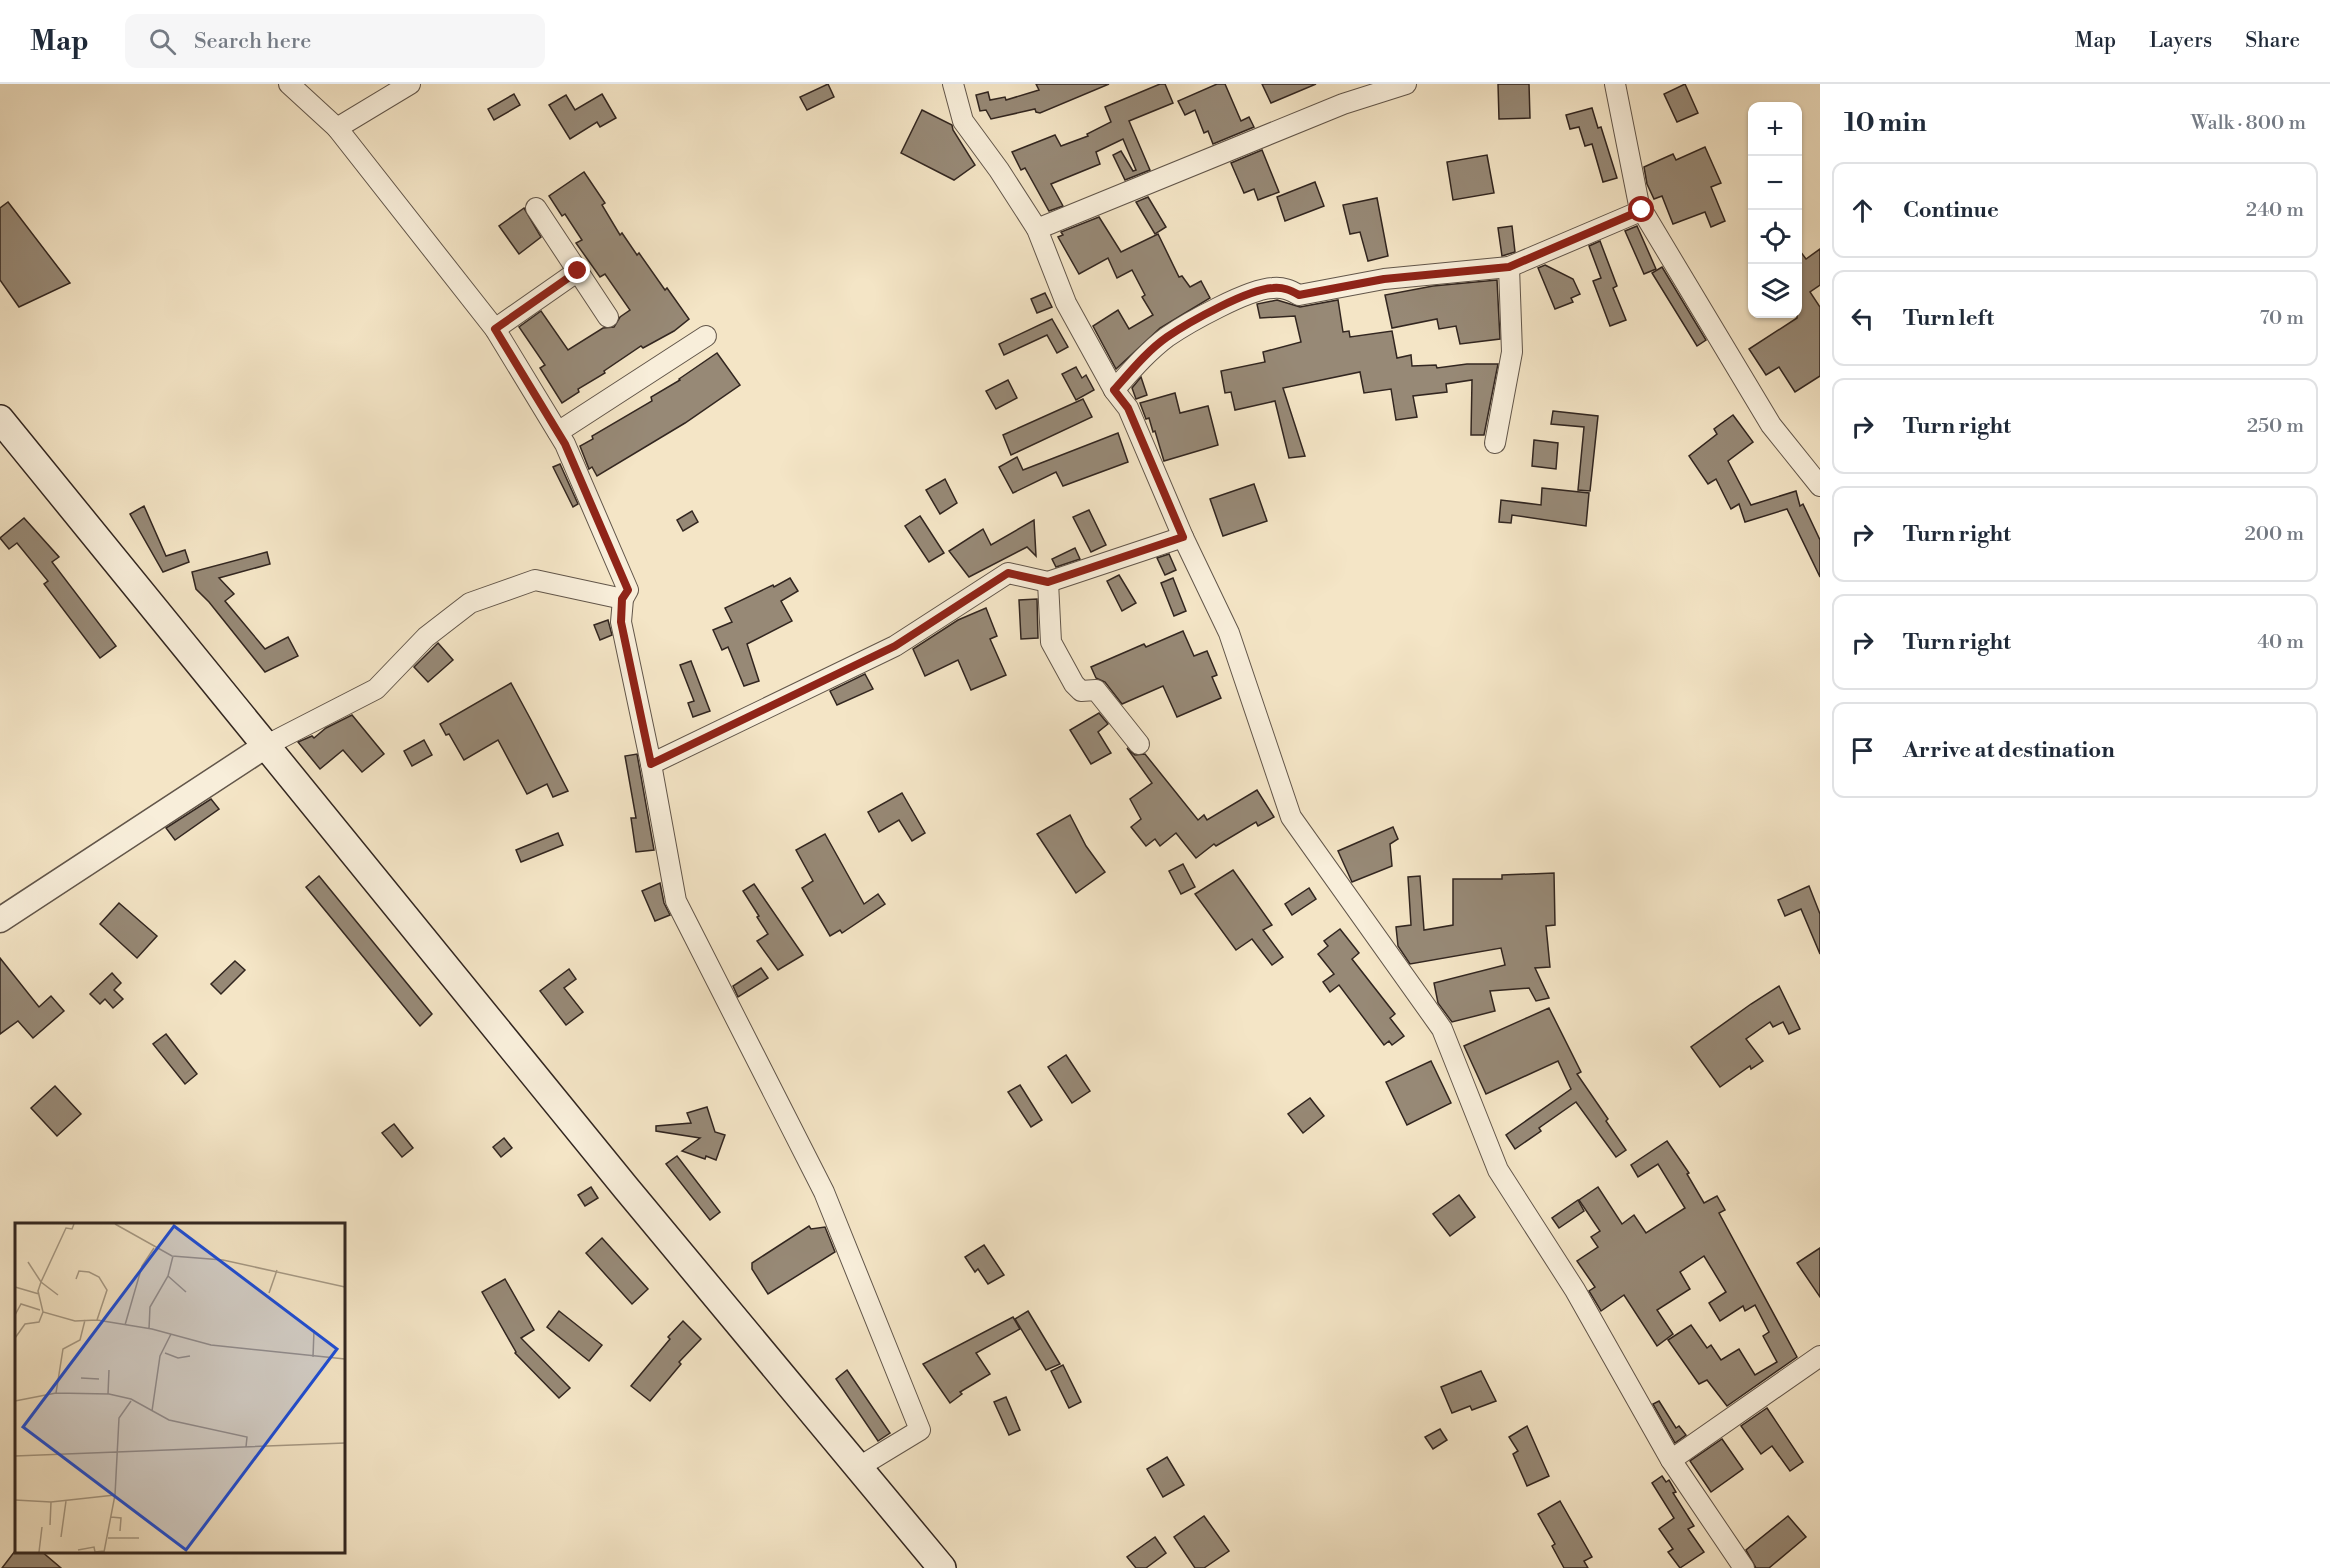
<!DOCTYPE html>
<meta charset="utf-8">
<style>
body{margin:0;font-family:"Libre Bodoni",serif;background:#f6f6f7;color:#1f2937}
.controls{position:absolute;right:18px;top:18px;display:grid;overflow:hidden;border-radius:12px;box-shadow:0 2px 4px #0004}
.controls button{width:54px;height:54px;display:grid;place-items:center;padding:0;border:0;border-bottom:2px solid #e0e1e3;background:#fff;color:#1f2937;font:30px sans-serif}
.stop{position:absolute;width:18px;height:18px;margin:-14px;border:4px solid #8f2418;border-radius:50%;background:#fff}
.stop.end{background:#8f2418;border-color:#fff;box-shadow:0 2px 6px #0008}
.list{margin:0;padding:0;list-style:none}
h2{display:flex;justify-content:space-between;align-items:center;height:78px;margin:0;padding:0 24px;font-size:26px}
h2 small{font-size:20px;font-weight:400;color:#747a83}
.list li{display:grid;grid-template-columns:39px 1fr auto;gap:18px;align-items:center;box-sizing:border-box;height:96px;margin:0 12px 12px;padding:0 12px;border:2px solid #e0e1e3;border-radius:12px}
.list b{display:block;font-size:22px;white-space:nowrap}
.list em{font-size:20px;font-style:normal;color:#747a83}
.icon{flex:none;width:33px;height:33px;fill:none;stroke:currentColor;stroke-width:2;stroke-linecap:round;stroke-linejoin:round}
.map{position:relative;flex:none;width:1820px;height:1484px;overflow:hidden}
header{display:flex;align-items:center;gap:36px;box-sizing:border-box;height:84px;padding:0 30px;background:#fff;border-bottom:2px solid #e0e1e3}
header strong{font-size:28px}
nav{display:flex;gap:33px;margin-inline-start:auto;font-size:21px}
.search{width:420px;height:54px;background:#f6f6f7;display:flex;align-items:center;gap:15px;box-sizing:border-box;padding:0 21px;border-radius:12px;color:#747a83;font-size:22px}
main{display:flex}
aside{flex:1;background:#fff}
.map>svg:first-child{display:block}
.building{fill:#978976;stroke:#322620;stroke-width:1.5}
.lines{fill:none;stroke-linecap:round;stroke-linejoin:round}
.minor-casing{stroke:#62564a;stroke-width:22}
.tertiary-casing{stroke:#62564a;stroke-width:27}
.secondary-casing{stroke:#322620;stroke-width:30}
.minor{stroke:#f8eeda;stroke-width:20}
.tertiary{stroke:#f8eeda;stroke-width:24}
.secondary{stroke:#f8eeda;stroke-width:27}
.route{stroke:#8f2418;stroke-width:8}
.inset-road{fill:none;stroke:#a69984;stroke-width:1.5}
.view{fill:#1d4ed8;fill-opacity:0.15;stroke:#1d4ed8;stroke-width:3}
.inset-edge{fill:none;stroke:#322620;stroke-width:3}
</style>
<header>
<strong>Map</strong>
<div class="search"><svg class="icon" aria-label="search" viewBox="0 0 24 24"><circle cx="10" cy="10" r="6"/><path d="M15 15l6 6"/></svg>Search here</div>
<nav><a>Map</a><a>Layers</a><a>Share</a></nav>
</header>
<main>
<div class="map">
<svg width="1820" height="1484" viewBox="0 0 1820 1484">
<rect width="100%" height="100%" fill="#f4e5c6"/>
<filter id="stains"><feTurbulence type="fractalNoise" baseFrequency=".00333" numOctaves="4"/><feColorMatrix values="0 0 0 0 .2 0 0 0 0 .09 0 0 0 0 .02 0 0 0 .5 -.17"/></filter>
<radialGradient id="worn" r=".72"><stop offset=".6" stop-color="#630" stop-opacity="0"/><stop offset="1" stop-color="#630" stop-opacity=".3"/></radialGradient>
<!-- building -->
<g class="building">
<polygon points="828,0 834,13 807,26 800,13"/>
<polygon points="1036,0 1109,0 1040,29 1036,28 1035,25 991,35 986,26 980,27 976,11 988,8 990,16 1005,13 1006,16 1039,6"/>
<polygon points="1160,0 1165,0 1173,19 1129,37 1150,86 1125,96 1113,71 1121,67 1133,87 1136,86 1123,55 1096,68 1100,80 1051,100 1063,122 1049,127 1025,84 1021,86 1012,68 1055,51 1061,62 1088,52 1087,50 1111,38 1105,23"/>
<polygon points="1217,0 1225,0 1241,37 1249,33 1254,43 1213,60 1208,47 1204,49 1195,26 1185,31 1178,17"/>
<polygon points="1262,0 1316,0 1271,19"/>
<polygon points="1498,0 1529,0 1530,34 1499,35"/>
<polygon points="1685,0 1698,29 1677,38 1664,10"/>
<polygon points="514,10 520,21 494,36 488,25"/>
<polygon points="602,10 616,34 600,43 597,38 570,55 549,21 566,11 575,26"/>
<polygon points="1592,24 1598,44 1601,43 1617,94 1603,98 1592,60 1585,62 1579,43 1570,45 1566,31"/>
<polygon points="922,26 952,41 953,46 975,81 954,96 901,69"/>
<polygon points="1705,63 1721,99 1711,103 1725,137 1711,143 1705,128 1673,140 1662,112 1654,115 1647,100 1644,83 1673,70 1676,76"/>
<polygon points="1262,66 1279,108 1258,116 1254,105 1244,109 1231,79"/>
<polygon points="1487,71 1494,109 1453,116 1447,78"/>
<polygon points="584,88 605,119 602,121 620,151 622,149 637,171 639,169 665,206 667,204 689,235 674,247 643,264 641,262 604,287 605,289 578,305 579,308 562,319 540,284 545,281 519,243 541,227 568,266 603,244 614,243 620,233 630,226 605,190 600,193 576,159 582,156 565,130 562,132 549,112"/>
<polygon points="1315,98 1324,122 1285,137 1277,113"/>
<polygon points="1148,113 1166,143 1155,150 1136,118"/>
<polygon points="1377,114 1388,172 1368,177 1360,148 1350,150 1343,121"/>
<polygon points="8,118 70,199 19,223 0,196 0,124"/>
<polygon points="524,124 541,153 519,170 499,142"/>
<polygon points="1099,133 1121,168 1158,150 1179,193 1182,192 1190,203 1201,197 1210,214 1160,244 1116,285 1093,242 1118,226 1129,245 1153,231 1142,213 1145,211 1132,186 1117,194 1108,174 1079,190 1058,153 1063,151 1061,148"/>
<polygon points="1512,142 1515,168 1502,172 1498,144"/>
<polygon points="1637,142 1656,185 1644,190 1625,147"/>
<polygon points="1600,157 1617,202 1613,204 1626,236 1610,242 1593,197 1601,194 1589,162"/>
<polygon points="1797,163 1806,175 1820,165 1820,201 1810,208 1820,223 1820,292 1795,308 1779,283 1766,291 1749,265 1797,234"/>
<polygon points="1545,181 1573,195 1580,210 1571,214 1573,218 1555,225 1538,184"/>
<polygon points="1662,183 1706,256 1697,262 1652,189"/>
<polygon points="1497,196 1500,255 1460,260 1456,242 1439,245 1437,235 1392,244 1385,211 1433,202"/>
<polygon points="1045,209 1052,223 1037,229 1031,215"/>
<polygon points="1277,216 1300,223 1338,216 1343,248 1349,247 1350,253 1392,247 1397,274 1411,271 1412,282 1436,281 1437,284 1467,280 1498,280 1484,351 1471,351 1472,296 1446,300 1447,308 1413,312 1417,333 1396,336 1391,305 1364,309 1360,288 1283,304 1305,372 1289,374 1275,317 1235,326 1231,308 1225,309 1221,287 1265,278 1263,268 1301,258 1295,232 1260,234 1257,220"/>
<polygon points="1052,235 1068,263 1057,269 1047,251 1004,271 999,260"/>
<polygon points="717,269 740,301 685,339 597,392 592,383 589,385 580,362 593,355 592,352 652,317 651,313 680,296 679,295"/>
<polygon points="1076,283 1082,294 1086,291 1094,306 1076,316 1062,290"/>
<polygon points="1141,293 1147,311 1136,315 1132,304"/>
<polygon points="1008,296 1017,314 996,325 986,307"/>
<polygon points="1175,309 1180,329 1208,322 1218,361 1164,377 1155,347 1153,348 1149,334 1146,335 1140,319"/>
<polygon points="1083,315 1092,333 1011,371 1003,351"/>
<polygon points="1553,327 1598,332 1590,407 1578,406 1584,343 1551,340"/>
<polygon points="1733,331 1753,358 1728,377 1751,421 1796,407 1800,422 1803,420 1820,456 1820,493 1787,425 1745,438 1739,420 1731,425 1716,395 1708,400 1689,372 1717,350 1714,345"/>
<polygon points="1118,349 1128,378 1063,402 1056,388 1013,409 999,383 1017,373 1023,386"/>
<polygon points="1534,356 1558,359 1556,385 1532,382"/>
<polygon points="560,380 578,420 573,423 553,383"/>
<polygon points="945,395 957,419 940,430 926,406"/>
<polygon points="1254,400 1267,437 1223,452 1210,415"/>
<polygon points="1542,404 1589,409 1586,442 1512,431 1511,439 1499,438 1501,416 1541,421"/>
<polygon points="144,422 166,472 185,466 189,478 163,488 130,430"/>
<polygon points="1089,426 1106,461 1091,468 1073,433"/>
<polygon points="692,427 698,438 683,447 677,436"/>
<polygon points="920,432 944,469 929,478 905,442"/>
<polygon points="24,434 59,473 52,478 116,562 100,574 44,500 48,497 17,459 9,465 0,454"/>
<polygon points="1034,436 1036,472 1027,463 969,493 949,467 983,445 991,461"/>
<polygon points="1075,464 1080,475 1056,483 1052,475"/>
<polygon points="267,468 270,480 219,494 234,510 225,517 265,565 288,553 298,572 265,588 209,518 196,505 192,488"/>
<polygon points="1169,470 1176,486 1165,491 1157,474"/>
<polygon points="1119,491 1136,519 1122,527 1107,497"/>
<polygon points="790,494 798,507 781,517 792,537 747,560 759,597 744,602 728,563 722,566 713,546 732,538 725,524 773,501 774,503"/>
<polygon points="1173,494 1186,527 1174,532 1161,499"/>
<polygon points="1037,515 1038,554 1021,555 1019,516"/>
<polygon points="986,524 997,552 990,555 1006,591 971,606 958,576 925,592 913,565 958,536"/>
<polygon points="608,536 612,551 600,556 594,541"/>
<polygon points="1183,547 1194,572 1207,567 1217,591 1212,593 1221,614 1177,633 1163,602 1122,620 1105,598 1096,594 1091,583 1144,560 1146,563"/>
<polygon points="438,559 453,576 428,598 414,583"/>
<polygon points="691,577 710,627 693,633 688,619 694,617 680,581"/>
<polygon points="865,590 873,605 837,621 830,607"/>
<polygon points="511,599 531,636 568,707 553,713 547,700 527,710 498,656 464,676 449,650 446,651 440,640"/>
<polygon points="1099,629 1108,640 1098,648 1111,669 1091,680 1070,646"/>
<polygon points="352,631 384,670 362,688 343,666 320,685 298,658 312,652 314,654 326,644"/>
<polygon points="424,656 432,671 412,682 404,667"/>
<polygon points="1127,664 1135,671 1145,670 1198,736 1204,731 1207,736 1257,706 1274,733 1258,742 1256,738 1216,762 1214,760 1196,774 1176,749 1160,762 1155,755 1146,762 1131,743 1141,735 1130,715 1152,699"/>
<polygon points="637,670 654,766 636,768 631,734 636,734 625,672"/>
<polygon points="902,709 925,749 912,757 899,736 879,748 868,728"/>
<polygon points="211,715 219,725 175,756 166,744"/>
<polygon points="1070,731 1086,762 1105,788 1076,809 1037,750"/>
<polygon points="1393,743 1398,755 1390,760 1392,782 1352,798 1338,767"/>
<polygon points="558,749 563,761 521,778 516,766"/>
<polygon points="825,750 864,820 878,810 885,820 842,849 840,846 830,852 802,804 813,797 796,766"/>
<polygon points="1183,780 1195,803 1181,810 1169,787"/>
<polygon points="1233,786 1272,841 1263,846 1283,873 1272,881 1252,855 1236,866 1195,810"/>
<polygon points="1554,789 1555,841 1546,842 1550,883 1535,884 1549,914 1536,917 1529,904 1490,907 1495,927 1452,938 1438,919 1434,899 1505,881 1501,864 1410,880 1398,862 1396,843 1411,841 1408,793 1420,792 1424,846 1453,841 1453,795 1502,795 1502,791"/>
<polygon points="319,792 432,930 420,942 306,803"/>
<polygon points="660,799 664,819 670,831 655,837 642,807"/>
<polygon points="754,800 803,871 778,886 757,857 768,850 757,833 759,832 743,807"/>
<polygon points="1809,802 1820,830 1820,870 1801,825 1785,832 1778,816"/>
<polygon points="1309,804 1316,815 1292,831 1285,820"/>
<polygon points="119,819 157,852 137,874 100,840"/>
<polygon points="1340,845 1359,869 1352,875 1395,930 1390,934 1404,952 1392,961 1389,957 1384,961 1339,901 1330,908 1323,898 1334,890 1318,870 1328,862 1324,857"/>
<polygon points="0,874 39,923 51,912 64,927 33,954 18,937 0,950"/>
<polygon points="235,877 245,886 221,910 211,900"/>
<polygon points="761,884 768,894 738,913 733,902"/>
<polygon points="569,885 576,895 564,904 583,928 566,941 540,907"/>
<polygon points="112,889 121,899 114,906 123,915 113,924 105,915 100,920 90,910"/>
<polygon points="1779,902 1800,945 1789,950 1783,938 1773,943 1770,938 1746,955 1763,977 1751,985 1750,982 1720,1003 1691,963 1751,920"/>
<polygon points="1549,924 1581,988 1577,990 1608,1035 1606,1037 1626,1066 1616,1073 1576,1018 1539,1044 1541,1047 1515,1065 1506,1051 1571,1005 1558,977 1486,1010 1464,962"/>
<polygon points="166,950 197,990 185,1000 153,960"/>
<polygon points="1066,971 1090,1007 1072,1019 1048,983"/>
<polygon points="1431,977 1451,1019 1407,1041 1386,998"/>
<polygon points="1020,1001 1042,1036 1031,1043 1008,1008"/>
<polygon points="55,1002 81,1030 57,1052 31,1024"/>
<polygon points="1310,1014 1324,1032 1303,1049 1288,1030"/>
<polygon points="707,1023 715,1048 725,1051 716,1076 706,1072 705,1075 682,1067 700,1054 656,1047 656,1042 691,1039 687,1029"/>
<polygon points="394,1040 413,1064 402,1073 382,1049"/>
<polygon points="504,1054 512,1064 501,1073 493,1063"/>
<polygon points="1667,1057 1689,1089 1687,1090 1704,1119 1717,1112 1725,1126 1719,1129 1797,1273 1727,1322 1707,1296 1699,1300 1668,1256 1691,1241 1707,1264 1711,1261 1721,1276 1739,1265 1755,1291 1777,1278 1763,1252 1769,1248 1755,1221 1745,1227 1743,1222 1720,1237 1709,1219 1726,1208 1704,1172 1680,1188 1690,1205 1657,1226 1673,1250 1657,1262 1624,1211 1601,1227 1589,1207 1595,1203 1577,1177 1598,1163 1591,1153 1600,1147 1579,1116 1598,1103 1622,1140 1634,1131 1646,1149 1685,1124 1658,1080 1638,1093 1631,1081"/>
<polygon points="677,1072 720,1128 710,1136 666,1080"/>
<polygon points="591,1103 598,1114 585,1122 578,1111"/>
<polygon points="1459,1111 1475,1133 1450,1152 1433,1130"/>
<polygon points="1578,1116 1584,1127 1559,1144 1552,1134"/>
<polygon points="809,1142 811,1145 825,1143 835,1168 768,1210 752,1185 752,1179"/>
<polygon points="602,1154 648,1205 632,1220 586,1169"/>
<polygon points="984,1161 1004,1191 988,1200 978,1185 975,1188 965,1173"/>
<polygon points="1820,1164 1820,1213 1797,1179"/>
<polygon points="505,1195 534,1246 521,1254 570,1304 559,1314 515,1269 516,1268 482,1208"/>
<polygon points="559,1227 602,1261 589,1277 547,1243"/>
<polygon points="1028,1227 1060,1280 1046,1286 1015,1235"/>
<polygon points="1013,1233 1020,1245 976,1269 990,1290 960,1308 962,1310 950,1319 923,1280"/>
<polygon points="683,1237 701,1255 679,1278 681,1280 650,1317 631,1302 670,1255 668,1253"/>
<polygon points="1063,1281 1081,1318 1069,1324 1051,1287"/>
<polygon points="847,1286 890,1349 878,1357 836,1295"/>
<polygon points="1481,1287 1496,1317 1472,1326 1470,1322 1452,1329 1441,1303"/>
<polygon points="1006,1313 1020,1346 1009,1351 994,1318"/>
<polygon points="1659,1317 1676,1344 1679,1342 1686,1351 1675,1359 1653,1320"/>
<polygon points="1767,1324 1803,1378 1790,1387 1772,1362 1761,1370 1741,1342"/>
<polygon points="1527,1342 1549,1392 1527,1402 1513,1370 1518,1367 1509,1353"/>
<polygon points="1440,1345 1447,1356 1433,1365 1425,1353"/>
<polygon points="1722,1355 1743,1385 1711,1408 1690,1377"/>
<polygon points="1167,1373 1184,1401 1163,1413 1147,1385"/>
<polygon points="1662,1392 1666,1398 1669,1396 1676,1408 1673,1409 1694,1442 1688,1445 1704,1468 1680,1484 1668,1468 1673,1465 1659,1445 1674,1434 1652,1399"/>
<polygon points="1560,1417 1592,1473 1584,1477 1588,1484 1564,1484 1552,1462 1555,1460 1538,1430"/>
<polygon points="1204,1432 1229,1467 1204,1484 1195,1484 1174,1453"/>
<polygon points="1788,1432 1806,1453 1769,1484 1756,1484 1746,1466"/>
<polygon points="1155,1453 1166,1469 1146,1484 1136,1484 1127,1473"/>
<polygon points="15,1467 41,1467 61,1484 2,1484"/>
</g>
<g class="lines">
<!-- minor casing -->
<g class="minor-casing">
<g id="minor">
<polyline points="289,0 337,44 495,245 565,360 628,506 623,515 621,538 651,680 676,817 824,1108 920,1346 859,1383"/>
<polyline points="953,0 963,37 999,86 1037,145 1066,219 1114,306 1128,324 1183,453 1229,549 1291,733 1442,945 1498,1086 1575,1206 1671,1376 1744,1484"/>
<polyline points="1615,0 1639,121 1771,341 1820,402"/>
<polyline points="337,44 410,0"/>
<polyline points="536,124 608,233"/>
<polyline points="1037,145 1343,20 1406,0"/>
<polyline points="495,245 578,187"/>
<path d="M1114,306C1131,287 1147,268 1167,253C1189,238 1248,205 1273,204C1283,203 1290,206 1299,211L1384,195L1509,183L1643,126"/>
<polyline points="558,348 706,252"/>
<polyline points="1495,359 1512,268 1509,183"/>
<polyline points="1048,498 1051,558 1074,600 1081,607 1096,606 1139,660"/>
<polyline points="267,661 376,605 426,553 470,519 535,496 623,515"/>
<polyline points="651,680 895,562 1008,489 1048,498 1183,453"/>
<polyline points="1671,1376 1820,1272"/>
</g>
</g>
<!-- tertiary casing -->
<g class="tertiary-casing">
<polyline id="tertiary" points="0,836 267,661"/>
</g>
<!-- secondary casing -->
<g class="secondary-casing">
<polyline id="secondary" points="0,335 626,1104 942,1484"/>
</g>
<!-- minor -->
<use href="#minor" class="minor"/>
<!-- tertiary -->
<use href="#tertiary" class="tertiary"/>
<!-- secondary -->
<use href="#secondary" class="secondary"/>
</g>
<g class="lines">
<!-- route -->
<path class="route" d="M578,187L495,245L565,360L628,506L622,515L621,538L651,680L895,562L1008,489L1048,498L1183,453L1128,324L1114,306C1131,287 1147,267 1167,253C1189,238 1248,205 1273,204C1283,203 1290,206 1299,211L1384,195L1509,183L1642,126"/>
</g>
<!-- overview -->
<g transform="translate(15 1139)">
<rect width="330" height="330" fill="#f4e5c6"/>
<path class="inset-road" d="M59,1L57,6L51,5L26,59L23,68L28,89L60,98L82,97L137,106L196,122L330,136M100,1L157,33L208,37L330,64M13,39L26,59L43,72M153,53L171,69M61,56L64,48L74,49L84,54L92,67L82,97M0,64L24,71M254,70L262,47M0,92L6,81L25,87M110,102L127,43L139,25M134,106L135,84L153,53L158,33M0,115L10,101L24,99L28,89M150,130L163,135L175,133M298,134L299,107M66,155L84,156M41,170L48,126L65,117L70,97M93,171L94,147M0,178L41,170L94,171L116,176L154,197L232,214L231,224M137,188L145,133L156,111M0,233L330,220M0,277L36,279L100,272M96,294L106,295L105,308M35,302L36,279M46,314L51,278M93,315H124M63,327L79,324L80,329L89,328M24,329L27,304M89,329L100,272L104,195L116,178"/>
<path class="view" d="M159,3L322,126L171,327L8,204Z"/>
<rect width="330" height="330" class="inset-edge"/>
</g>
<rect width="100%" height="100%" filter="url(#stains)"/>
<rect width="100%" height="100%" fill="url(#worn)"/>
</svg>
<div class="controls">
<button>+</button>
<button>−</button>
<button><svg class="icon" aria-label="locate" viewBox="0 0 24 24"><circle cx="12" cy="12" r="6"/><path d="M12 2v4M12 18v4M2 12h4M18 12h4"/></svg></button>
<button><svg class="icon" aria-label="layers" viewBox="0 0 24 24"><path d="M12 4l9 5-9 5-9-5zM3 14l9 5 9-5"/></svg></button>
</div>
<div class="stop" style="left:1642px;top:126px"></div>
<div class="stop end" style="left:578px;top:187px"></div>
</div>
<aside>
<h2>10 min<small>Walk · 800 m</small></h2>
<ul class="list">
<li><svg class="icon" aria-label="ahead" viewBox="0 0 24 24"><path d="M12 20V5M6 11l6-6 6 6"/></svg><div><b>Continue</b></div><em>240 m</em></li>
<li><svg class="icon" aria-label="left" viewBox="0 0 24 24"><path d="M17 20v-9H6M10 6l-5 5 5 5"/></svg><div><b>Turn left</b></div><em>70 m</em></li>
<li><svg class="icon" aria-label="right" viewBox="0 0 24 24"><path d="M7 20v-9h11M14 6l5 5-5 5"/></svg><div><b>Turn right</b></div><em>250 m</em></li>
<li><svg class="icon" aria-label="right" viewBox="0 0 24 24"><path d="M7 20v-9h11M14 6l5 5-5 5"/></svg><div><b>Turn right</b></div><em>200 m</em></li>
<li><svg class="icon" aria-label="right" viewBox="0 0 24 24"><path d="M7 20v-9h11M14 6l5 5-5 5"/></svg><div><b>Turn right</b></div><em>40 m</em></li>
<li><svg class="icon" aria-label="arrive" viewBox="0 0 24 24"><path d="M6 21V4h12l-3 4 3 4H6"/></svg><div><b>Arrive at destination</b></div></li>
</ul>
</aside>
</main>
